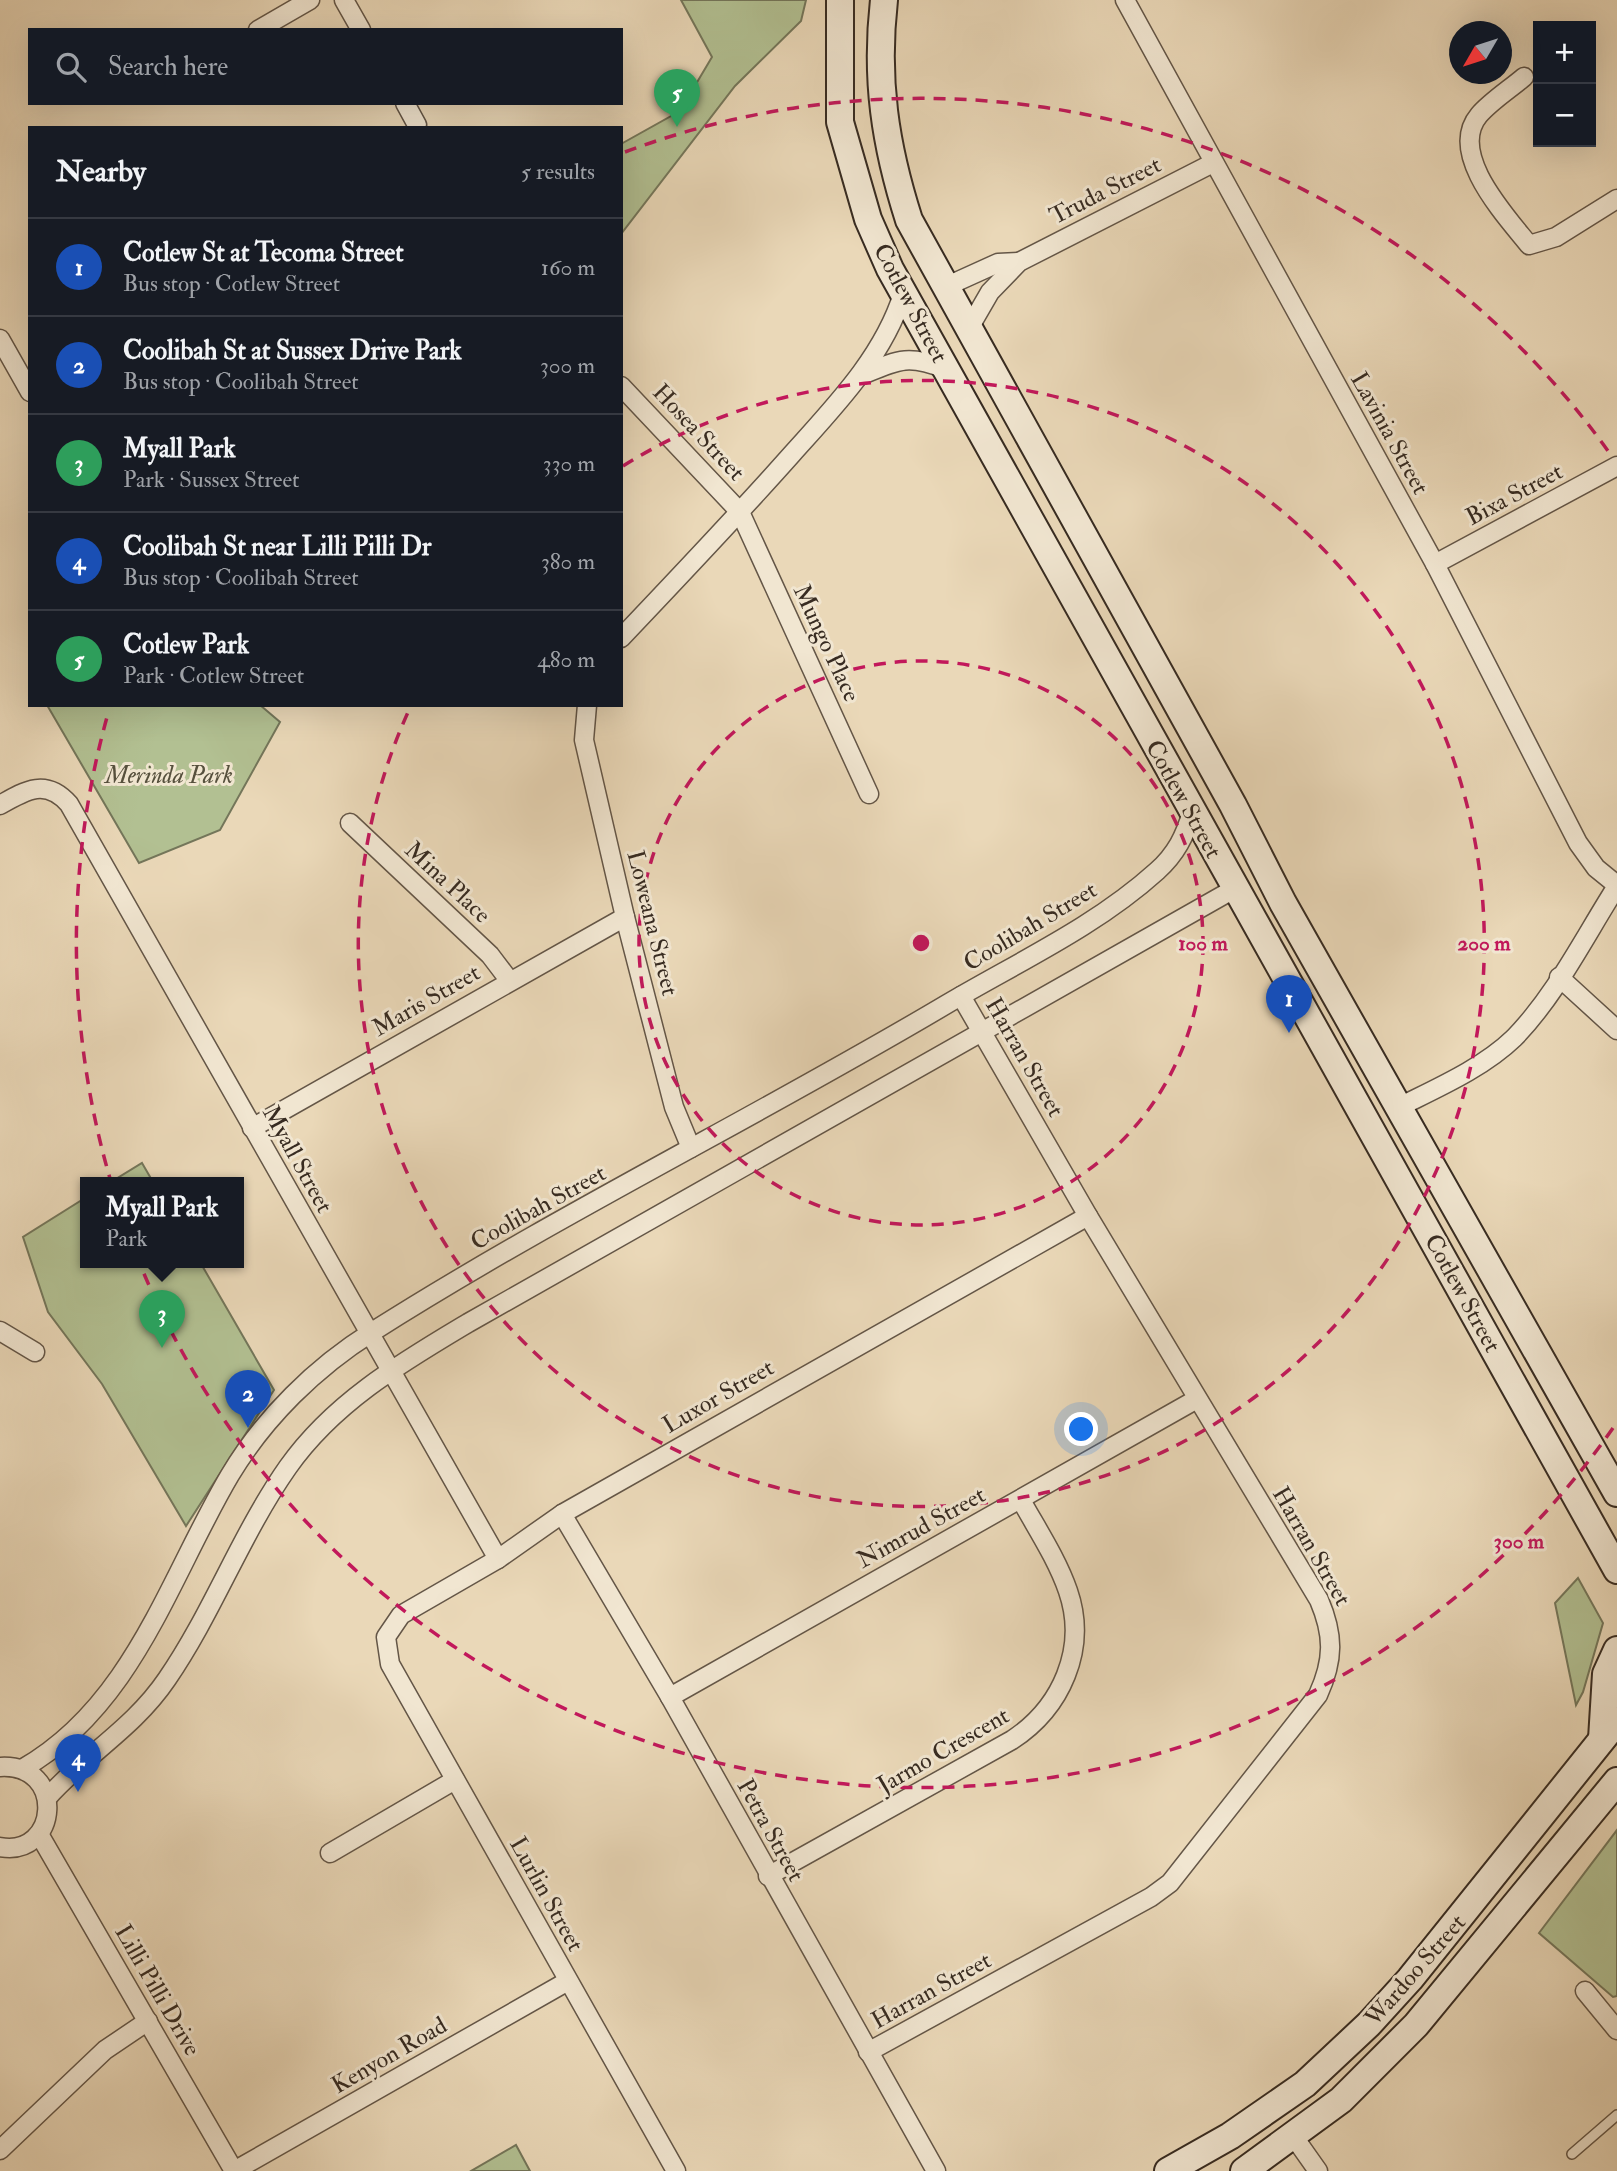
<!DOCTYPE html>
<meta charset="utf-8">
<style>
body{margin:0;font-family:"IM FELL Double Pica",serif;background:#20242c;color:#f1f3f6}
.controls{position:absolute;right:21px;top:21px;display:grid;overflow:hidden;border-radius:0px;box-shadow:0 7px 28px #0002}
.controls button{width:63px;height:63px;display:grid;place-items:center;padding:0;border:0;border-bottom:2px solid #363941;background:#171b24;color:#f1f3f6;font:35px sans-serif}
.compass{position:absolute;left:1449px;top:21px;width:63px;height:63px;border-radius:50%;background:#171b24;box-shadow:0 7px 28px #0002;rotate:231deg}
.you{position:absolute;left:1082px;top:1430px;width:24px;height:24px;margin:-18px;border:5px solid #fff;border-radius:50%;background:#1a73e8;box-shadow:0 0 0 10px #1a73e833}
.badge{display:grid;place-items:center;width:46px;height:46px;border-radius:50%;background:#c59692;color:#fff;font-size:23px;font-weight:700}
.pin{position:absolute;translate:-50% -58px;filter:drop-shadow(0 2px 4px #0008)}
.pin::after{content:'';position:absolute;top:37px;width:24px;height:21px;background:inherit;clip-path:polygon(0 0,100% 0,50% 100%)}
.popup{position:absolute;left:80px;top:1177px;width:164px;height:91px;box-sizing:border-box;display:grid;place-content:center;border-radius:0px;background:#171b24;filter:drop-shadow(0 2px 5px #0005);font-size:23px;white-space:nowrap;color:#9ea1a6}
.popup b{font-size:26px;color:#f1f3f6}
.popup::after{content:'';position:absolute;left:50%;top:100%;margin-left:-14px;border:14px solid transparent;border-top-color:#171b24}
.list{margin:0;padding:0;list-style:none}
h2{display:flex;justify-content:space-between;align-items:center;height:91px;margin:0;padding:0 28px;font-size:30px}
h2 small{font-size:23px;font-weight:400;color:#9ea1a6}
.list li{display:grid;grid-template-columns:46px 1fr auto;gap:21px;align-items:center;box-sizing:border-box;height:98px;padding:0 28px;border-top:2px solid #363941}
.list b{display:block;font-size:26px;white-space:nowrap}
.list p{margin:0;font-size:23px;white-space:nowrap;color:#9ea1a6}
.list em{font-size:23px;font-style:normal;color:#9ea1a6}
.icon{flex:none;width:38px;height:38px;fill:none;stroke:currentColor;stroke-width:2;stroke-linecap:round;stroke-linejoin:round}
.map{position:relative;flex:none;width:1617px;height:2171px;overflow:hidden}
.search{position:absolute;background:#171b24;box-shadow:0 7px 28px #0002;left:28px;top:28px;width:595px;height:77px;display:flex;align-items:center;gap:18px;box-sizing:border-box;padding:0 24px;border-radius:0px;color:#9ea1a6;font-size:26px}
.panel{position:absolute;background:#171b24;box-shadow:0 7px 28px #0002;left:28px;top:126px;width:595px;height:581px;border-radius:0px}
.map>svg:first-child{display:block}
.green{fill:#b2c092;stroke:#74765a;stroke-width:2}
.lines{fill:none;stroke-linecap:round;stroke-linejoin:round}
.lane-casing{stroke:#645647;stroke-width:12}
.street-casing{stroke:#645647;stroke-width:21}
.secondary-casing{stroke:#372b21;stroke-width:30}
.lane{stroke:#f1e6d1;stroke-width:9}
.street{stroke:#f1e6d1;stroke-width:18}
.secondary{stroke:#f1e6d1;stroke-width:26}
.ring{fill:none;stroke:#c2185b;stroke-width:3.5;stroke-dasharray:12 9}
.labels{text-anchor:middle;stroke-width:6;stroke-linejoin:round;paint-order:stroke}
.street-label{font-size:24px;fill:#372b21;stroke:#f1e6d1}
.park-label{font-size:24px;font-style:italic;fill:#56503d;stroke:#f1e6d1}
.centre{fill:#c2185b;stroke:#f1e6d1;stroke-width:3.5}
.ring-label{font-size:21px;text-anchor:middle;font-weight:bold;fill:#c2185b;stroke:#f1e6d1;stroke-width:6;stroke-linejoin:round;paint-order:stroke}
</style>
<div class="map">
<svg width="1617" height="2171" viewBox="0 0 1617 2171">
<rect width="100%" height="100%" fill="#ead8b8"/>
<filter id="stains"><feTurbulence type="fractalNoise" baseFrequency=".00286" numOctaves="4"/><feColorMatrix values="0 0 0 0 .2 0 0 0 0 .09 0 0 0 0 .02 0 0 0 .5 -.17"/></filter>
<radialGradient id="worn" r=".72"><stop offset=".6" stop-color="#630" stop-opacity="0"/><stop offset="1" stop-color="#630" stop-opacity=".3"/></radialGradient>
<!-- green -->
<g class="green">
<polygon points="681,0 806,0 801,21 735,86 621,234 621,144 680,111 712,57"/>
<polygon points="47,705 260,705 280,722 220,830 139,863"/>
<polygon points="142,1163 153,1182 111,1182"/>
<polygon points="85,1198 85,1262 200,1262 274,1390 186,1526 102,1384 48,1312 23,1237"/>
<polygon points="1578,1578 1603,1623 1583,1692 1576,1705 1555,1603"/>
<polygon points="1617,1830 1617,1996 1613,1997 1539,1933"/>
<polygon points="516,2145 530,2171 471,2171"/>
</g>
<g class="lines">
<!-- lane casing -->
<g class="lane-casing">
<polyline id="lane" points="1572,2154 1617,2115"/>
</g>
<!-- street casing -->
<g class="street-casing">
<g id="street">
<polyline points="344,0 361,30"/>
<polyline points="1125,0 1435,564 1578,843 1596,868 1617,885"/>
<polyline points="258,30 310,0"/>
<path d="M1524,77C1510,89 1491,101 1479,115C1447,153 1505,215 1529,245L1556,237L1617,199"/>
<polyline points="405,103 417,125 416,128"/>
<polyline points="945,287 998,263 1019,262"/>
<polyline points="968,330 990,292 1019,262 1213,163"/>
<polyline points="0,339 30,392"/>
<path d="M862,375C898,360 908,354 945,369"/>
<polyline points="621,386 740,512 869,794"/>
<polyline points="1435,564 1617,466"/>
<path d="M621,638C679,577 736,517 792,454C835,406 883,357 903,294"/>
<polyline points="587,705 584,740 625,917 674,1107 691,1148"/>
<path d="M0,805C26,790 46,778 69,804L498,1559"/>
<polyline points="350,823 490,955 509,980"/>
<polyline points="1559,977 1617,1030"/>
<path d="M1399,1107C1437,1088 1483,1068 1514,1038C1556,995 1585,936 1617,886"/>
<polyline points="252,1128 625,917"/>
<polyline points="0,1331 35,1352"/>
<polyline points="562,1514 670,1697 936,2171"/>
<polyline points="670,1697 1197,1399"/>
<path d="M0,1767C67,1763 59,1858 0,1847"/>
<path d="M22,1769C133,1706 169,1578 230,1475C264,1418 316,1367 372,1332C558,1214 757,1117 947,1004C1018,962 1095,927 1157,871C1176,854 1185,836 1192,812"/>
<path d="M47,1798C86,1754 133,1729 167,1679C213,1612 241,1534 288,1467C334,1402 401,1363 468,1323L1234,889"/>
<polyline points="39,1834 234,2171"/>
<polyline points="330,1853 455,1780"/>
<path d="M768,1876L1012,1740C1061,1708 1088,1649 1068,1591C1057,1559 1037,1529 1021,1500"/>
<polyline points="1585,1991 1617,2030"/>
<path d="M868,2052L1151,1897L1170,1883L1318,1695C1334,1660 1334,1635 1319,1600L1088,1216L961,996"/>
<polyline points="1294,2137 1318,2171"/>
<polyline points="0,2150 105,2050 148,2021"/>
<polyline points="234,2171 568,1981"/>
<polyline points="676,2171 390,1664 386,1637 401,1615 498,1559 562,1514 1088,1216"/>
</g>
</g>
<!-- secondary casing -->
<g class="secondary-casing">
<g id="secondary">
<path d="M840,0V122L868,219L890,269C1129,705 1378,1134 1617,1570"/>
<path d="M884,0C875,79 885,145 909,220L1233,805L1283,903L1617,1493"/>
<polyline points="1602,1739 1606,1674 1617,1650"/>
<polyline points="1168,2171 1230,2136 1305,2084 1369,2024 1410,1979 1617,1721"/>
<polyline points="1244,2171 1341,2100 1416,2025 1617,1781"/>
</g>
</g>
<!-- lane -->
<use href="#lane" class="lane"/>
<!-- street -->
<use href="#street" class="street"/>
<!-- secondary -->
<use href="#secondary" class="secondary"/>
</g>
<!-- distance rings -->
<g class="ring">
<circle cx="921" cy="943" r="282"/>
<path d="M623 466A563 563 0 1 1 409 710"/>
<path d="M1613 1428A845 845 0 0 1 109 710M625 152A845 845 0 0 1 1613 458"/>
</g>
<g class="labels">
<!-- street labels -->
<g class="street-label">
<text transform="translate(1105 190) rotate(-27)" y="8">Truda Street</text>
<text transform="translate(911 303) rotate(62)" y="8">Cotlew Street</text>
<text transform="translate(699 432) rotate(47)" y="8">Hosea Street</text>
<text transform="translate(1390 433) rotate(61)" y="8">Lavinia Street</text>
<text transform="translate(1514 494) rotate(-28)" y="8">Bixa Street</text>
<text transform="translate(827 643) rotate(65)" y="8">Mungo Place</text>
<text transform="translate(1184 799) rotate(61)" y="8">Cotlew Street</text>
<text transform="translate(448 882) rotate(43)" y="8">Mina Place</text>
<text transform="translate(653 923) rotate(76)" y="8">Loweana Street</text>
<text transform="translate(1030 926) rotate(-31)" y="8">Coolibah Street</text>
<text transform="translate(426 1000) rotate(-30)" y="8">Maris Street</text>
<text transform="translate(1025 1057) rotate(60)" y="8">Harran Street</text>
<text transform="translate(298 1159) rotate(61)" y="8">Myall Street</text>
<text transform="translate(538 1207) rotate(-29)" y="8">Coolibah Street</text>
<text transform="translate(1463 1293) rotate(61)" y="8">Cotlew Street</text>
<text transform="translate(718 1396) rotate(-30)" y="8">Luxor Street</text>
<text transform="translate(921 1527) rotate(-29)" y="8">Nimrud Street</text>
<text transform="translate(1312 1546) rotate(60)" y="8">Harran Street</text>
<text transform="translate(943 1750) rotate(-30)" y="8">Jarmo Crescent</text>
<text transform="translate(771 1830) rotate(61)" y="8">Petra Street</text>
<text transform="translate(547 1894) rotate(61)" y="8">Lurlin Street</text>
<text transform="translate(1415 1970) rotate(-49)" y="8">Wardoo Street</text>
<text transform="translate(158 1990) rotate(60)" y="8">Lilli Pilli Drive</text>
<text transform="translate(931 1990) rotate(-29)" y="8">Harran Street</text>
<text transform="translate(389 2055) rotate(-30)" y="8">Kenyon Road</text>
</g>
<!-- park labels -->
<g class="park-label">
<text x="169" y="783">Merinda Park</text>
</g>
</g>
<circle cx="921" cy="943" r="10" class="centre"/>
<g class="ring-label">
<text x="1203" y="950">100 m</text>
<text x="1484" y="950">200 m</text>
<text x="1519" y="1548">300 m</text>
</g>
<rect width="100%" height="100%" filter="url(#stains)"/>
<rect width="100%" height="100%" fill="url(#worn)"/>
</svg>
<div class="controls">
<button>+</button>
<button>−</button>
</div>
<svg class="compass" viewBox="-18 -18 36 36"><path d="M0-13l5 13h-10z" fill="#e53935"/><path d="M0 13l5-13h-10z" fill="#9ea1a6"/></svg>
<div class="you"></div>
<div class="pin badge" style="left:1289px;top:1033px;background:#1a4fb4">1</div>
<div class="pin badge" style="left:248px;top:1428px;background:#1a4fb4">2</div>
<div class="pin badge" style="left:162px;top:1348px;background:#2e9e5b">3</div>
<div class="popup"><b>Myall Park</b>Park</div>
<div class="pin badge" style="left:78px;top:1792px;background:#1a4fb4">4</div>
<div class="pin badge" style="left:677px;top:127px;background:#2e9e5b">5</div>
<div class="search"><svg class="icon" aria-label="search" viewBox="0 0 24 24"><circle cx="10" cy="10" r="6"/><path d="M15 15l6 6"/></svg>Search here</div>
<section class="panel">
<h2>Nearby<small>5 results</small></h2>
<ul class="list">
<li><span class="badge" style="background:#1a4fb4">1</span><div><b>Cotlew St at Tecoma Street</b><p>Bus stop · Cotlew Street</p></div><em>160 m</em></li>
<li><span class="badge" style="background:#1a4fb4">2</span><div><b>Coolibah St at Sussex Drive Park</b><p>Bus stop · Coolibah Street</p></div><em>300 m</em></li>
<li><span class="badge" style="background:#2e9e5b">3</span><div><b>Myall Park</b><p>Park · Sussex Street</p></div><em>330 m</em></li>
<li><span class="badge" style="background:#1a4fb4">4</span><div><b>Coolibah St near Lilli Pilli Dr</b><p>Bus stop · Coolibah Street</p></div><em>380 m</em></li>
<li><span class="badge" style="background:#2e9e5b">5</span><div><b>Cotlew Park</b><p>Park · Cotlew Street</p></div><em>480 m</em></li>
</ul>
</section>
</div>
